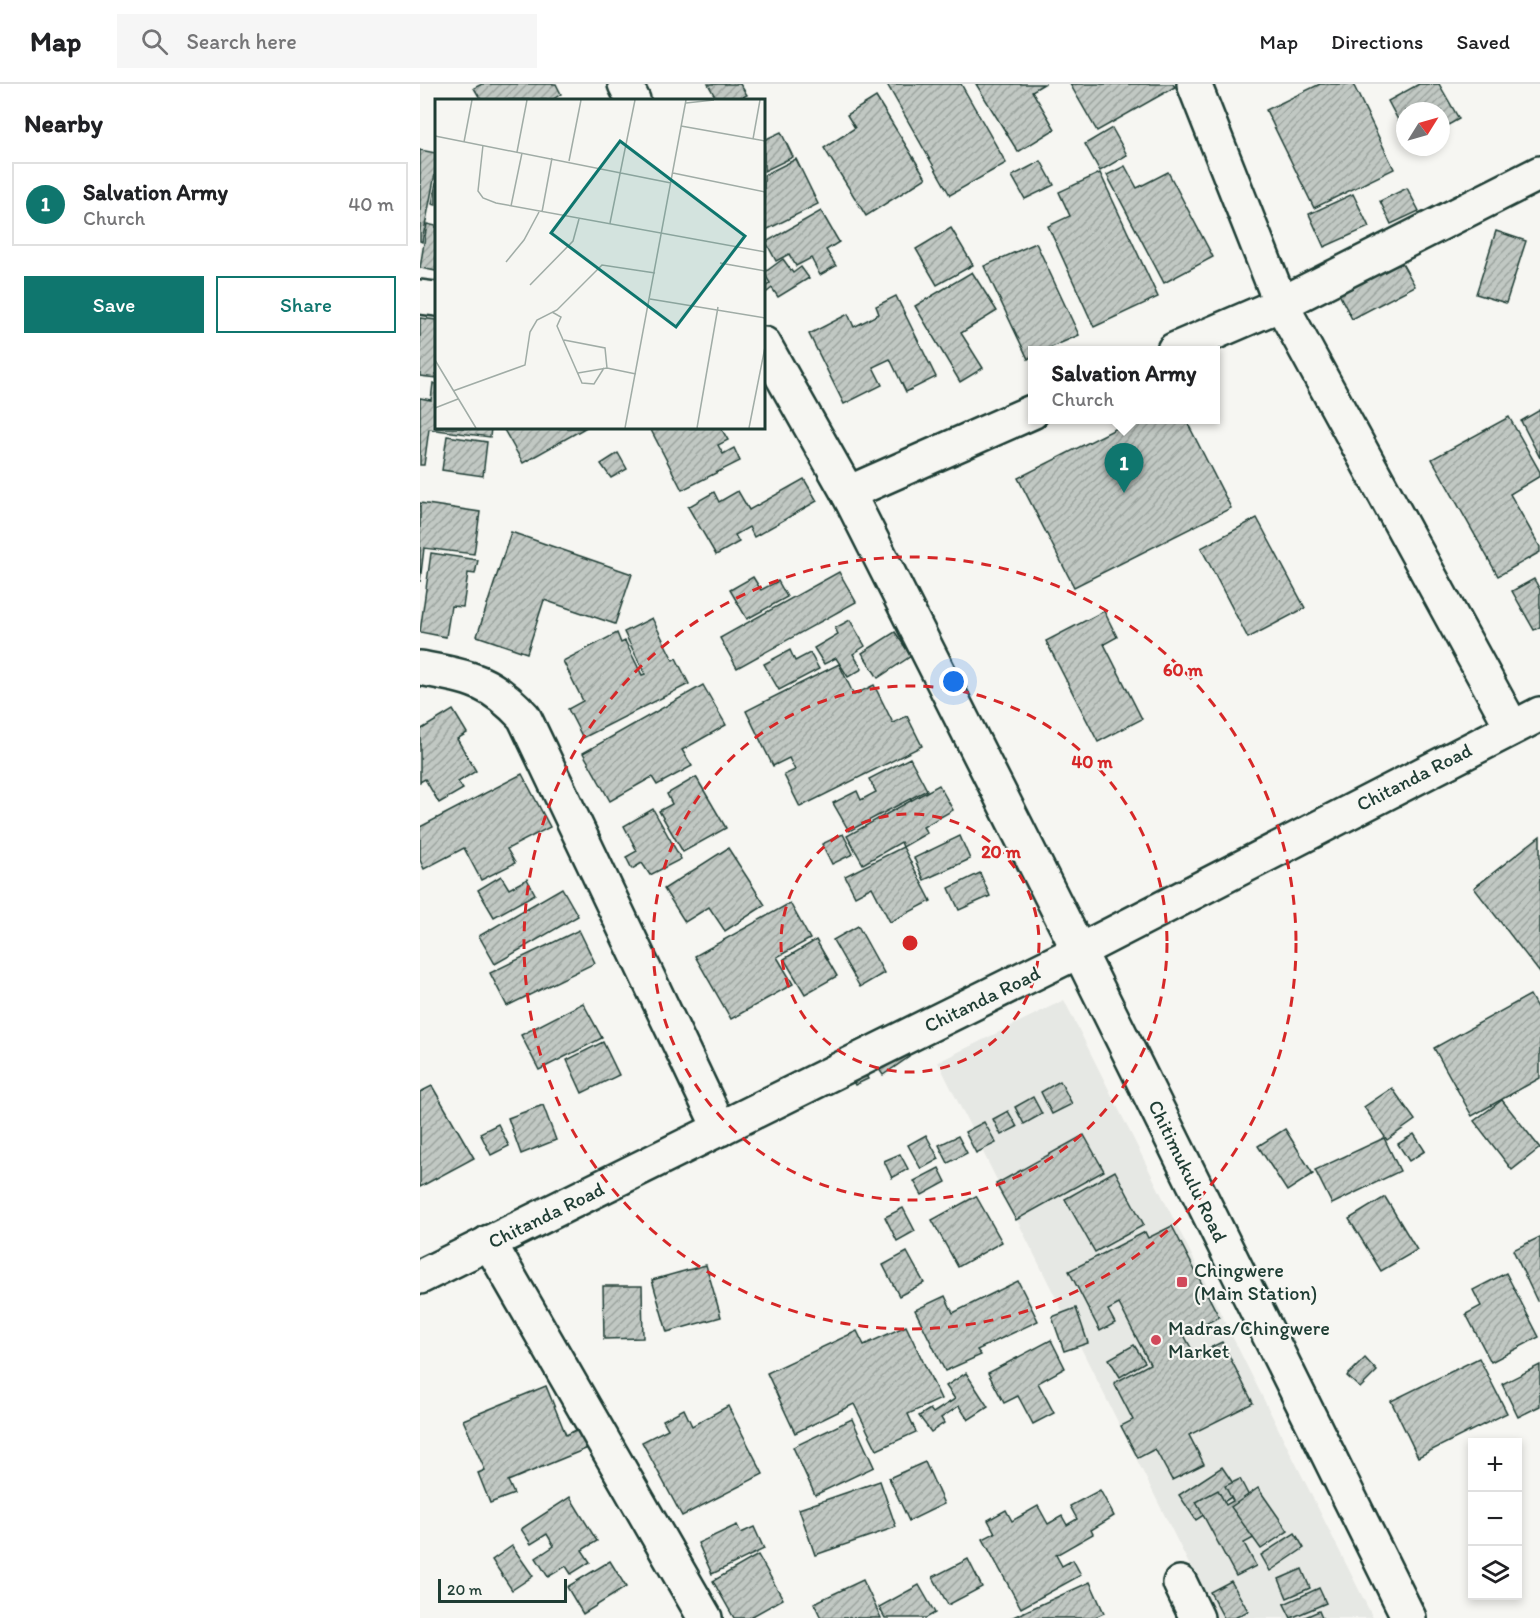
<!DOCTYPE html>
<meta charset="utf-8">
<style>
body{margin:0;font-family:Itim,sans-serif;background:#f6f6f6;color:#202124}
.controls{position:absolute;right:18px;bottom:18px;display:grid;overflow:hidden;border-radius:0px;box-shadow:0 3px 9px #0003}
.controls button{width:54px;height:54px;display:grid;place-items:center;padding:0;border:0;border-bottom:2px solid #e0e0e0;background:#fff;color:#202124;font:30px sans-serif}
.compass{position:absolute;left:976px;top:18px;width:54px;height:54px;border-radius:50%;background:#fff;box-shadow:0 3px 9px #0003;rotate:53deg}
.scale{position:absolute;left:18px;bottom:15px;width:129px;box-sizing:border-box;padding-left:6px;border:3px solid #1f3d34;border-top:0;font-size:16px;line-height:21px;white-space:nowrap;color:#1f3d34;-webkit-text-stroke:4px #f6f6f2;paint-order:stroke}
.you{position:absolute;left:534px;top:598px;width:21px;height:21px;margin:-15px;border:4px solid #fff;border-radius:50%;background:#1a73e8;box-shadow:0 0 0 9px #1a73e833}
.badge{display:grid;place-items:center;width:39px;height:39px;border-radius:50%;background:#0f766e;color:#fff;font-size:20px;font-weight:700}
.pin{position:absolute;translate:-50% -50px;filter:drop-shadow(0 2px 3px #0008)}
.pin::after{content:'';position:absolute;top:32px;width:21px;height:18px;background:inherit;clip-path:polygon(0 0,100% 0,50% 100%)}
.popup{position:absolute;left:608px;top:262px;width:192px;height:78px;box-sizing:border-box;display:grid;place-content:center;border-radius:0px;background:#fff;filter:drop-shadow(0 2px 4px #0005);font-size:20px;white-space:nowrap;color:#757577}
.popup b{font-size:22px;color:#202124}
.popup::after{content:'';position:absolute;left:50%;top:100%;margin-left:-12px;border:12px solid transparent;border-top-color:#fff}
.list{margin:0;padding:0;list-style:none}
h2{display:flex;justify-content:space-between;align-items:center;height:78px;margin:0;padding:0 24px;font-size:26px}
h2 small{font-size:20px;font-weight:400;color:#757577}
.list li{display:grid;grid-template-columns:39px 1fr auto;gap:18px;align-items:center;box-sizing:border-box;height:84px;margin:0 12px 12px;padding:0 12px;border:2px solid #e0e0e0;border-radius:0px}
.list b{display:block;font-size:22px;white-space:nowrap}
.list p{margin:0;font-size:20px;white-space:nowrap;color:#757577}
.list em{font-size:20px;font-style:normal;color:#757577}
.actions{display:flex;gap:12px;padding:18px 24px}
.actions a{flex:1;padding:14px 0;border:2px solid #0f766e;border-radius:0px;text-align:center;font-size:21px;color:#0f766e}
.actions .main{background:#0f766e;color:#fff}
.icon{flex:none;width:33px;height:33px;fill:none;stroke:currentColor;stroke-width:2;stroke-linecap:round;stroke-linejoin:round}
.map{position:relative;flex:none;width:1120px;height:1534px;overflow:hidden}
header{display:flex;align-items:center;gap:36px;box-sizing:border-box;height:84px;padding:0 30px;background:#fff;border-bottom:2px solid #e0e0e0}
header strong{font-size:28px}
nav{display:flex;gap:33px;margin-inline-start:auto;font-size:21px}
.search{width:420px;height:54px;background:#f6f6f6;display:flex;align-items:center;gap:15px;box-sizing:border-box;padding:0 21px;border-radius:0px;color:#757577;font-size:22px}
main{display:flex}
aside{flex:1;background:#fff}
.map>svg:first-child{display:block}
.built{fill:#e6e8e4}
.building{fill:url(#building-hatch);stroke:#1f3d34;stroke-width:1.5}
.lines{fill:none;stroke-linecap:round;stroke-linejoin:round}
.minor-casing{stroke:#1f3d34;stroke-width:38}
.minor{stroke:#f6f6f2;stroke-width:33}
.ring{fill:none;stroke:#d62828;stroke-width:3;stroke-dasharray:10 8}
.poi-dot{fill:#d1495b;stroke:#f6f6f2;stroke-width:2}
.labels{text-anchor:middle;stroke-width:4.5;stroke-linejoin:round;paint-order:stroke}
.street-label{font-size:20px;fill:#1f3d34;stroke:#f6f6f2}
.poi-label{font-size:20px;fill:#1f3d34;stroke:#f6f6f2;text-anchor:start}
.inset-road{fill:none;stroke:#a0aca6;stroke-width:1.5}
.view{fill:#0f766e;fill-opacity:0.15;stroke:#0f766e;stroke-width:3}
.inset-edge{fill:none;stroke:#1f3d34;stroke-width:3}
.centre{fill:#d62828;stroke:#f6f6f2;stroke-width:3}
.ring-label{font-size:18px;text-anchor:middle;font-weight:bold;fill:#d62828;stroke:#f6f6f2;stroke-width:4.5;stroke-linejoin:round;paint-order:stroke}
</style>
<header>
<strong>Map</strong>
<div class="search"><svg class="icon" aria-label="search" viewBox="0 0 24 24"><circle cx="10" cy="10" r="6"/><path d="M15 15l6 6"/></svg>Search here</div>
<nav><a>Map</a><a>Directions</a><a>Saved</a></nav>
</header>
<main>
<aside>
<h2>Nearby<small></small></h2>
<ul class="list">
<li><span class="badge">1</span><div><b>Salvation Army</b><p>Church</p></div><em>40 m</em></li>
</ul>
<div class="actions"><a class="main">Save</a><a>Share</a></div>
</aside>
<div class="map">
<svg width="1120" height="1534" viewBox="0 0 1120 1534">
<defs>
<pattern id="building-hatch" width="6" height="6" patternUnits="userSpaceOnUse" patternTransform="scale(1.5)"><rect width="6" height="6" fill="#c1c8c3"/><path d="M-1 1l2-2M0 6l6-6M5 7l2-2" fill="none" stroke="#9ca49f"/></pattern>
</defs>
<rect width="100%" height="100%" fill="#f6f6f2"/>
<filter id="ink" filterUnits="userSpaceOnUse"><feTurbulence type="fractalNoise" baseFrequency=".0167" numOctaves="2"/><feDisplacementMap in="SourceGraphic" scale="12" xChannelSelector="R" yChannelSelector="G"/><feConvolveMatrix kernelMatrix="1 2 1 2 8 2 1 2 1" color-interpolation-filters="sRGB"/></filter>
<g filter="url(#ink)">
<!-- built -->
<polygon class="built" points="644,916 953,1534 796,1534 518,978"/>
<!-- building -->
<g class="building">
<polygon points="62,0 136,0 141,10 132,16 61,16 54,4"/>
<polygon points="288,0 320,0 327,11 317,16 297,16"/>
<polygon points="467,0 541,0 586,79 530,111"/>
<polygon points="556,0 624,0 612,7 635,45 598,68"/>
<polygon points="650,0 753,0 755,3 677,47"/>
<polygon points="900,0 933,0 974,85 894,124 846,26"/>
<polygon points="999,0 1019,0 1039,35 1021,45 1021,27 985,27 985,49 968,17"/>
<polygon points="456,13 506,94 446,132 404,64 435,44 427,31"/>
<polygon points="692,44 707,71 680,87 665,60"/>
<polygon points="361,48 373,73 344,87 344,56"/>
<polygon points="0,66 16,69 16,85 2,158 0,157"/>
<polygon points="376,75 398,120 344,147 344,91"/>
<polygon points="621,77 634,101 605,115 592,92"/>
<polygon points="705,82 717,104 748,88 793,173 744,199 687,91"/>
<polygon points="680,89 738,213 674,243 628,142 650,132 639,108"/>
<polygon points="16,99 16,121 12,120"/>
<polygon points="987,104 999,127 971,140 960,117"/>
<polygon points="933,110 949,143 904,163 889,130"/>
<polygon points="401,127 419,158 406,166 416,182 400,191 391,174 376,182 369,170 356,177 346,158"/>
<polygon points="7,140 16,142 16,187 0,184"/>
<polygon points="531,144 553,181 517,201 496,165"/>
<polygon points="1076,147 1106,157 1086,219 1056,210"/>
<polygon points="616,159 659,251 625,266 612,266 612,272 608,275 564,182"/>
<polygon points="979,174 995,202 932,235 917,206"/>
<polygon points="363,175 373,189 381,183 389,194 358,213 352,204 347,208 344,204 350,199 344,189"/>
<polygon points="552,188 577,227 541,249 563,284 540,298 495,222"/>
<polygon points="476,212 516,293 486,308 470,275 453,283 462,301 424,320 389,250 428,230 434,243 459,230 456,222"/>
<polygon points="0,234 16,236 16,294 0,292"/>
<polygon points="13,299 16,300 16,344 71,344 70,353 9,345 4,381 0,381 0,314 11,316"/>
<polygon points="1120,326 1120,374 1101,337"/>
<polygon points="1089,333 1120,388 1120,392 1090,410 1120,463 1120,468 1078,492 1012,375"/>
<polygon points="713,336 766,336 811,424 654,503 598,394"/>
<polygon points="83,344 165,344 103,379"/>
<polygon points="230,344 301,344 308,356 298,361 303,370 314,364 320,377 262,406"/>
<polygon points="27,352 67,358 63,392 22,386"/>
<polygon points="198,369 207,385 191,394 181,380"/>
<polygon points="384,395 397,417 334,453 329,443 315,451 319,458 296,471 268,423 294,408 299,418 318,407 329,426"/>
<polygon points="0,419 60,428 54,470 4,464 0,498"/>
<polygon points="837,434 885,524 828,554 781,464"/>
<polygon points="91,448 212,490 195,540 124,516 107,569 57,552"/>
<polygon points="11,469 58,476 55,490 48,489 43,523 31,522 26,553 0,548"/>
<polygon points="419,488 436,518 317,584 300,554"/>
<polygon points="333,493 341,506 358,497 367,513 327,535 310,506"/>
<polygon points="1114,495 1120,506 1120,543 1114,546 1092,507"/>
<polygon points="684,527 697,553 684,560 722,635 678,658 626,557"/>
<polygon points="232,534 253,576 256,574 269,600 163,654 148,625 163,617 143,577 197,549 201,559 205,557 222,591 225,590 204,548"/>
<polygon points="430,536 445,562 433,570 442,585 428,593 416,574 404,580 394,564 418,550 415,544"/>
<polygon points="475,548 491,572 458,594 442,569"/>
<polygon points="370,566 375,577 390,569 399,585 359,606 344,580"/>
<polygon points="419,580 434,611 454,601 473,639 487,632 502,662 380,723 364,691 375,686 369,674 353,682 326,627"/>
<polygon points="283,601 306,641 262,666 272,682 237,701 232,693 190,717 163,669"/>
<polygon points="33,626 47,649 37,655 56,687 38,698 43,705 19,719 5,695 0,698 0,646"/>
<polygon points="490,674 507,706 429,747 413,719 437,707 441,716 456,708 449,695"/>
<polygon points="102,690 130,743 87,765 95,779 61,796 44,764 4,785 0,776 0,743"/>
<polygon points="276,693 306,744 263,768 239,727 252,720 247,710"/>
<polygon points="519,701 533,726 503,743 507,749 483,763 481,758 443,780 427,752"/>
<polygon points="233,725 261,775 230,791 222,779 212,785 206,773 217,767 204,742"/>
<polygon points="423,750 433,770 412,780 402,760"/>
<polygon points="540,752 550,775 504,796 494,774"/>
<polygon points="1120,752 1120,889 1054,804"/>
<polygon points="483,763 511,817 470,838 452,803 435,812 425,792"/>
<polygon points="308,764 345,821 305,847 289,823 265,838 244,805"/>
<polygon points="560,789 570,812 539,826 529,804"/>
<polygon points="81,792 89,805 107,795 115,810 74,833 58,806"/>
<polygon points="142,804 158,832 75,880 59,852"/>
<polygon points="370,819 390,855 357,873 373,900 311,935 275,872"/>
<polygon points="438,842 464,889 440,903 413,856"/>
<polygon points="159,846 175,879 87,922 70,889"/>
<polygon points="396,856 417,892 385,910 364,875"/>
<polygon points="1110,911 1120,929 1120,994 1052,1032 1014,964"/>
<polygon points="163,919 182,954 119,986 101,951"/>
<polygon points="183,958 199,991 162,1009 147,976"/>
<polygon points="482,962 489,973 463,991 456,981"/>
<polygon points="440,981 448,995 435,1001 428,988"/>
<polygon points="640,997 652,1020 632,1030 621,1008"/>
<polygon points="12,1002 54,1074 0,1103 0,1008"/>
<polygon points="972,1004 995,1036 967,1056 944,1023"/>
<polygon points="613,1013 622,1030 604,1040 595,1023"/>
<polygon points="1082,1016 1120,1064 1092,1086 1054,1037"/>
<polygon points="123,1021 136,1056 101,1070 88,1034"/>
<polygon points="588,1027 597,1043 581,1051 573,1035"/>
<polygon points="564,1038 576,1059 556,1069 545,1048"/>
<polygon points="78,1040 89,1062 71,1071 60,1049"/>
<polygon points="865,1045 893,1090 867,1107 838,1062"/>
<polygon points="994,1050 1005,1067 989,1077 978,1060"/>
<polygon points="506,1051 519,1075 501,1085 488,1061"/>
<polygon points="664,1051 684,1087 596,1136 576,1100"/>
<polygon points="538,1052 547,1069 528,1079 519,1061"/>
<polygon points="964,1054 980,1087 912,1120 895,1086"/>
<polygon points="480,1070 488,1085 472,1094 464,1077"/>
<polygon points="519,1084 526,1098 502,1111 494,1097"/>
<polygon points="695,1087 724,1141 675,1168 645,1115"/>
<polygon points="556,1112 582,1158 538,1183 512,1136"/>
<polygon points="965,1113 997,1166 961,1187 929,1135"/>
<polygon points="483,1124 495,1147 477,1157 465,1133"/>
<polygon points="752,1142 799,1233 764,1251 775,1271 802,1258 833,1319 769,1351 784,1380 752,1396 735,1365 718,1374 701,1342 713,1336 694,1299 730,1280 699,1220 688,1226 695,1239 680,1247 649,1187 725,1148 728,1154"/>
<polygon points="1120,1153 1120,1215 1117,1217 1093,1166"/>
<polygon points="487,1168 504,1199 479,1212 463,1181"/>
<polygon points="286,1181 301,1233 247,1248 232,1196"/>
<polygon points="1086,1189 1119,1253 1071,1278 1046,1230 1061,1222 1053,1206"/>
<polygon points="598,1197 618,1237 557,1266 561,1271 525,1287 495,1226 525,1212 533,1229"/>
<polygon points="183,1202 222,1202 223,1254 184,1255"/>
<polygon points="656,1224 668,1259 644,1267 632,1233"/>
<polygon points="486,1242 521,1315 488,1330 496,1348 457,1366 434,1320 375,1349 347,1289 437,1247 444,1261"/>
<polygon points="631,1256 645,1284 618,1299 634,1329 613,1340 598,1312 584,1319 568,1289"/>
<polygon points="714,1261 725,1278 700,1293 689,1275"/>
<polygon points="945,1274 957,1287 940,1304 927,1292"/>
<polygon points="1059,1274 1087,1329 998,1373 971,1317"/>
<polygon points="1120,1281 1120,1322 1098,1333 1082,1300"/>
<polygon points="546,1289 568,1323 548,1336 539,1322 521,1334 524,1339 511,1348 499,1332 510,1325 513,1329 535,1315 526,1302"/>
<polygon points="126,1302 146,1351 160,1344 168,1364 88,1397 94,1410 70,1419 58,1389 65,1386 43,1336"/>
<polygon points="308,1322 343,1390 262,1432 222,1358 248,1345 243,1336 264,1325 272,1342"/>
<polygon points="432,1335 454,1383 395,1411 373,1363"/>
<polygon points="505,1378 524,1420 489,1437 469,1394"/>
<polygon points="802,1383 819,1408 776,1436 759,1411"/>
<polygon points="820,1395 847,1447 824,1459 836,1482 816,1492 776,1418 798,1406 806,1421 813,1417 805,1402"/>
<polygon points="460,1397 476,1443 395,1471 379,1425"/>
<polygon points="838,1404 868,1447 841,1465 811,1423"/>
<polygon points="680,1406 694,1432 671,1446 673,1450 636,1471 642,1482 653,1476 661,1491 601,1524 563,1455 575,1449 568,1436 586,1426 592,1437 618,1422 628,1440 642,1432 647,1441 657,1435 650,1422"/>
<polygon points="150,1413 177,1457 162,1466 170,1478 151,1490 146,1482 128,1493 116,1474 134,1462 127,1450 111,1460 101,1445"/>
<polygon points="317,1441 321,1449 334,1443 344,1465 292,1490 278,1459"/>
<polygon points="875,1449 884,1464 850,1487 841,1471"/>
<polygon points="92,1462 113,1492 92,1506 72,1476"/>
<polygon points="338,1471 363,1515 329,1534 314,1534 293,1497"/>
<polygon points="548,1475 562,1503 528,1521 513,1493"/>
<polygon points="190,1477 206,1503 163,1530 147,1503"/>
<polygon points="882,1485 890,1504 867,1514 859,1495"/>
<polygon points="443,1496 461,1534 401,1534 394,1519"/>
<polygon points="811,1497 828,1527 815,1534 804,1534 790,1508"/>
<polygon points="670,1498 684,1529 673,1534 591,1534"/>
<polygon points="499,1501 515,1529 506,1534 465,1534 459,1523"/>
<polygon points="899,1504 906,1519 871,1534 864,1520"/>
<polygon points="899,1527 902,1534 883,1534"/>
</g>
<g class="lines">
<!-- minor casing -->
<g class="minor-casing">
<g id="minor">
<polyline points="205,0 213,16"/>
<polyline points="774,0 861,220 1092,643"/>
<polyline points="0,213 16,215"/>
<polyline points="344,260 428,409 659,867 989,1534"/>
<polyline points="754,266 861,220 1120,89"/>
<polyline points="428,409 612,328"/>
<path d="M0,584C48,593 69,595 104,633L300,1045"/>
<polyline points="69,1158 285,1534"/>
<polyline points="0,1193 659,867 1120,630"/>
<polyline points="760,1499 777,1534"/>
</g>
</g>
<!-- minor -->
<use href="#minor" class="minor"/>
</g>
</g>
<!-- distance rings -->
<g class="ring">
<circle cx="490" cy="859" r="129"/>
<circle cx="490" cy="859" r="257"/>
<circle cx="490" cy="859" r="386"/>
</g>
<!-- markers -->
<g class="poi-dot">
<rect x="756" y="1192" width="12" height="12" rx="3"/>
<circle cx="736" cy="1256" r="6"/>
</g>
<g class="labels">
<!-- street labels -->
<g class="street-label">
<text transform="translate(994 693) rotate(-27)" y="7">Chitanda Road</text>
<text transform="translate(562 915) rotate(-26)" y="7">Chitanda Road</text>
<text transform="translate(768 1087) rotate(64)" y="7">Chitimukulu Road</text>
<text transform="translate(126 1131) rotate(-26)" y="7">Chitanda Road</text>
</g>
<!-- poi labels -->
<g class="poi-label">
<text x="774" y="1193">Chingwere<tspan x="774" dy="23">(Main Station)</tspan></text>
<text x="748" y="1251">Madras/Chingwere<tspan x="748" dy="23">Market</tspan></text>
</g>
</g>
<!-- overview -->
<g transform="translate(15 15)">
<rect width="330" height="330" fill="#f6f6f2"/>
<path class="inset-road" d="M251,4L279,1M246,27L330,42M0,37L236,84M318,40L325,1M29,43L37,1M48,46L43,92L48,99L61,104L330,153M82,53L92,1M134,62L146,1M238,74L330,93M76,107L87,54M107,113L117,59M175,124L200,1M71,163L89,141L104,113M285,164L330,172M95,186L138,142L144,120M215,200L330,219M117,213L126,218L122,227L147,284L159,285L169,269M129,241L170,249L172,269M0,261L41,329M143,274L172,269L201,275M18,292L90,266L95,233L102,221L122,211L167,166L220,174M0,309L23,300M190,329L251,1M262,329L283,208M314,329L330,248"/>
<path class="view" d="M185,42L310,137L241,228L116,134Z"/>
<rect width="330" height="330" class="inset-edge"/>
</g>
<circle cx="490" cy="859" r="9" class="centre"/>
<g class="ring-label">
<text x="763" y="592">60 m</text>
<text x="672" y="684">40 m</text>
<text x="581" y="774">20 m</text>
</g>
</svg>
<div class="controls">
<button>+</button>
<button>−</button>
<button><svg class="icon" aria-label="layers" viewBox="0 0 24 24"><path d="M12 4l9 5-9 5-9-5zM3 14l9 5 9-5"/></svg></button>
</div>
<svg class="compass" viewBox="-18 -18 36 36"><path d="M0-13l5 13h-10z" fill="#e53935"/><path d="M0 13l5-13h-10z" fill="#757577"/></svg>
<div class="scale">20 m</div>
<div class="you"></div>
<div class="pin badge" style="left:704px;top:409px">1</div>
<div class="popup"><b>Salvation Army</b>Church</div>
</div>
</main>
